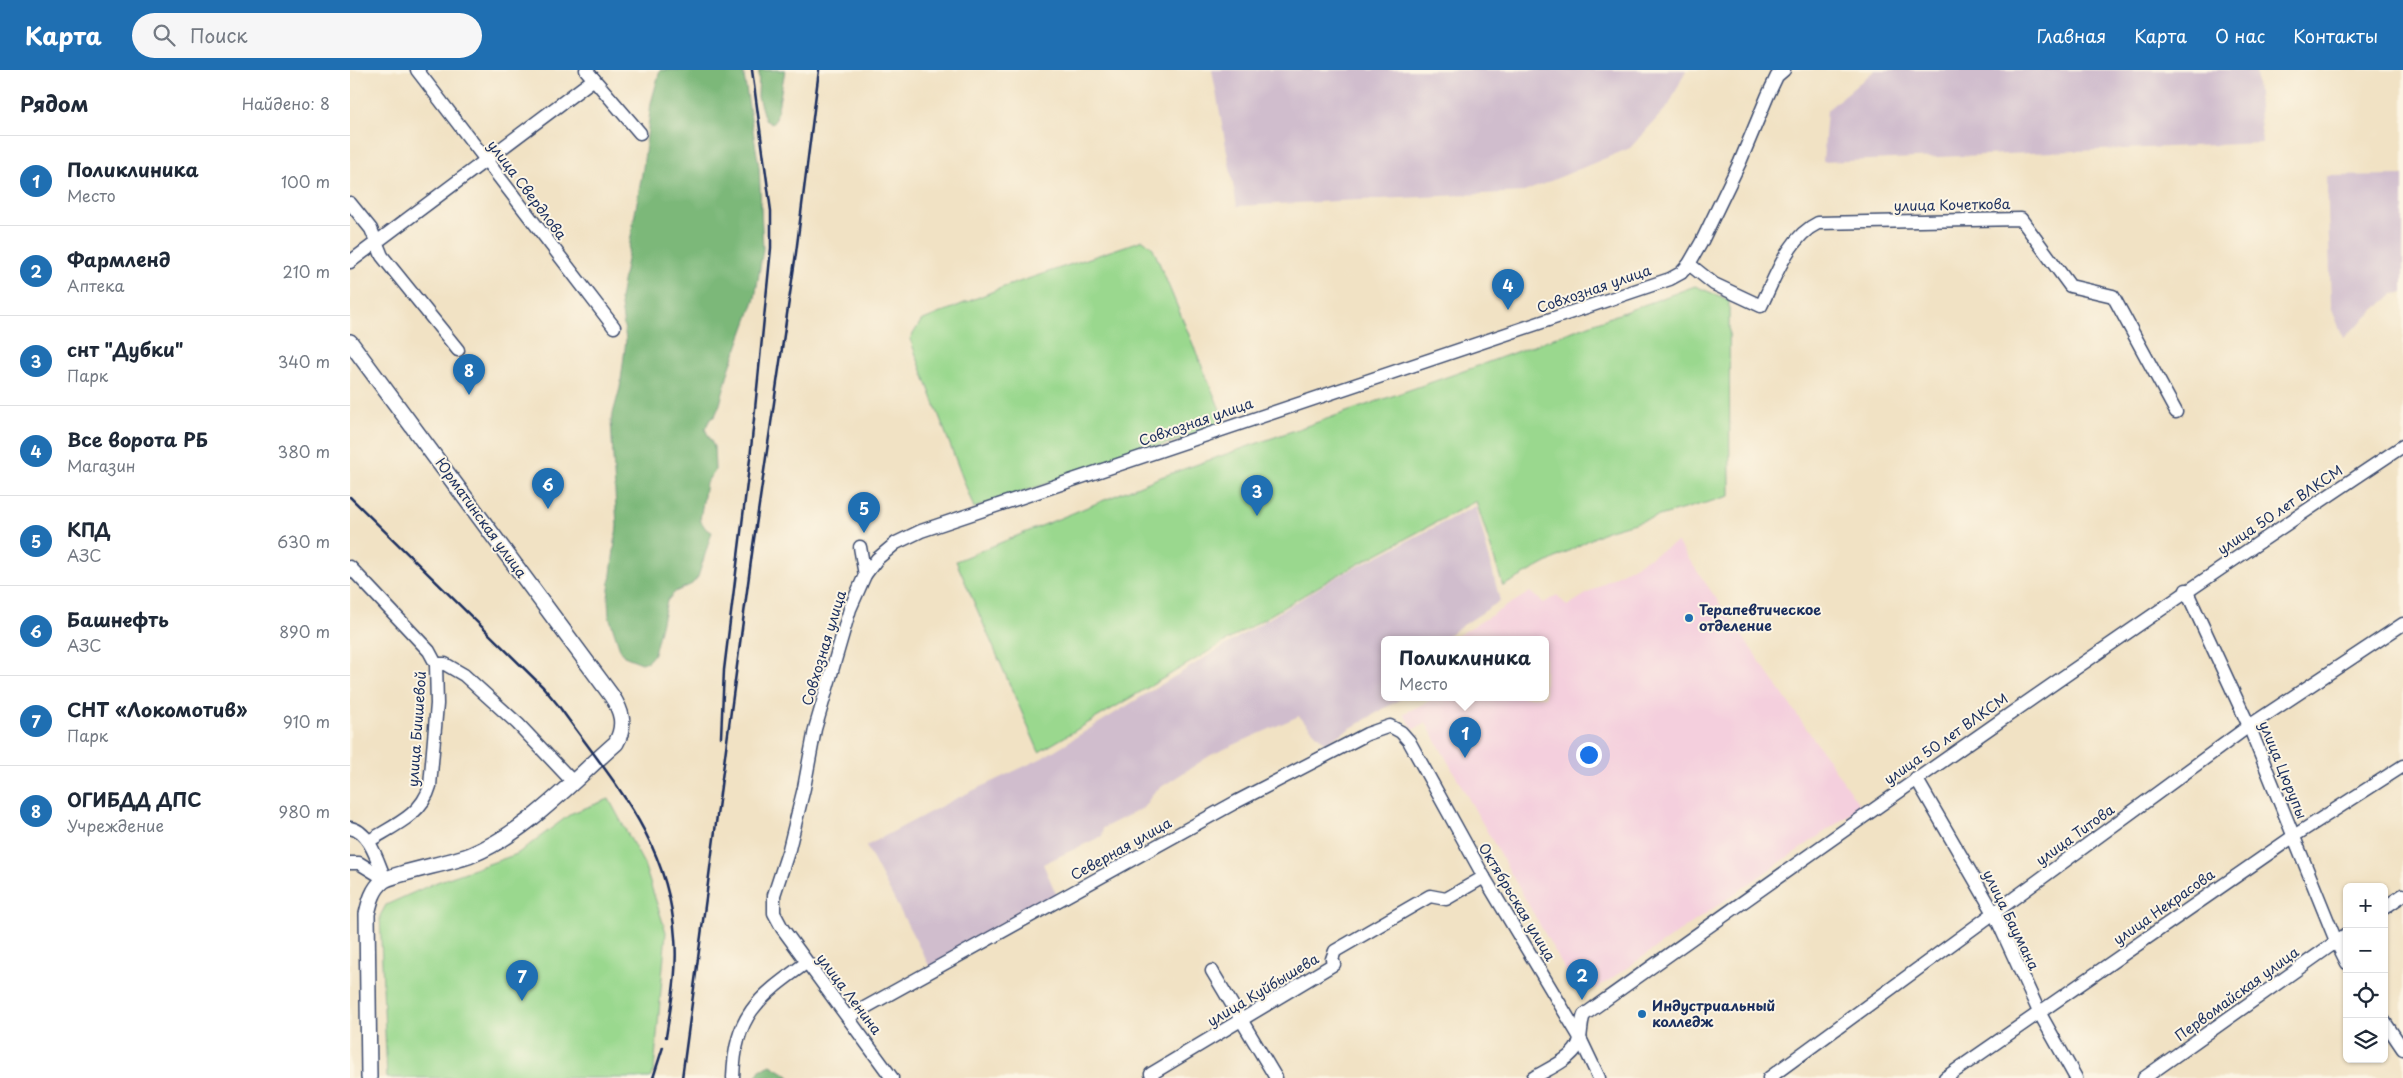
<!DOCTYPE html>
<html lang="ru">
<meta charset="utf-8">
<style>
body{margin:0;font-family:"Playpen Sans",sans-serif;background:#f6f6f7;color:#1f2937}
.controls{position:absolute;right:15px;bottom:15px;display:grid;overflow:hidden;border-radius:8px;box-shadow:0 1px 4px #0004}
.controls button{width:45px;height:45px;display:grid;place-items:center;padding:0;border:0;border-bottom:1px solid #e0e1e3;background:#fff;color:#1f2937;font:25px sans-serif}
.you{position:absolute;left:1238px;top:684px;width:18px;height:18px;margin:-12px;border:4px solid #fff;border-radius:50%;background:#1a73e8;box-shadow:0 0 0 8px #1a73e833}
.badge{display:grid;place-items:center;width:32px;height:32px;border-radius:50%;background:#1f6fb2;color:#fff;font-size:16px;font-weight:700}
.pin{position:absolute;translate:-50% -41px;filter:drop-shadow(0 1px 2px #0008)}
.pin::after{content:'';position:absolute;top:26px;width:18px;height:15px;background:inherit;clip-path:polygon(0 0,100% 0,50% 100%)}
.popup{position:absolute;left:1031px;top:566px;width:168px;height:65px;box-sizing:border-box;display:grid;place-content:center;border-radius:8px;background:#fff;filter:drop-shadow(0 1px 4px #0005);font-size:16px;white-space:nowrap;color:#747a83}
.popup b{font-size:19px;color:#1f2937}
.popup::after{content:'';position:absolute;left:50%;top:100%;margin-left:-10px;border:10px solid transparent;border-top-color:#fff}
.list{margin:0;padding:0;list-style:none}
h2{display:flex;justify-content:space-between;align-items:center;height:65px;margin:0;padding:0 20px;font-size:21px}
h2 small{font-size:16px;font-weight:400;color:#747a83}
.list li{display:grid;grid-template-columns:32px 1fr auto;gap:15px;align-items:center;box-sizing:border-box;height:90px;padding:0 20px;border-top:1px solid #e0e1e3}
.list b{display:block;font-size:19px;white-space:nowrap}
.list p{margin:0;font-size:16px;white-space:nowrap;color:#747a83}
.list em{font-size:16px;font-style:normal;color:#747a83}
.icon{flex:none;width:28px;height:28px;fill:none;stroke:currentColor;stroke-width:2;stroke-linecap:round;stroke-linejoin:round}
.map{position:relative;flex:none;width:2053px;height:1008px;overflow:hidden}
header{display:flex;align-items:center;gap:30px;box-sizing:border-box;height:70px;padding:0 25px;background:#1f6fb2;color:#fff}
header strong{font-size:24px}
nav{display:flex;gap:28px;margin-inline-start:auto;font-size:18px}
.search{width:350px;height:45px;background:#f6f6f7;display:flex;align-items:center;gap:12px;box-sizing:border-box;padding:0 18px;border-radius:28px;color:#747a83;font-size:19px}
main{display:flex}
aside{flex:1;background:#fff}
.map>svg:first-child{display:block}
.built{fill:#f4cfdd}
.industrial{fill:#d0bdcd}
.green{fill:#9ad88e;stroke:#5a8476}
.forest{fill:#7bb879;stroke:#4b746c}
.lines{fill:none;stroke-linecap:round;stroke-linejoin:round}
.minor-casing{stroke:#3b4a6d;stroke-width:15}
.major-casing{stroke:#3b4a6d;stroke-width:18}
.minor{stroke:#fff;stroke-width:12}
.major{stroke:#fff;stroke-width:15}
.rail{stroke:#1b2f5e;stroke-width:2.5}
.poi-dot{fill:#1f6fb2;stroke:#fcf5e5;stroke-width:2}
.labels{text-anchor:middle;stroke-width:4;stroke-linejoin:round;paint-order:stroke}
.street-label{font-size:14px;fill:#1b2f5e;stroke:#fcf5e5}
.poi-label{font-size:14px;font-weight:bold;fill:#1b2f5e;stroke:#fcf5e5;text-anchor:start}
</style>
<header>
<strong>Карта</strong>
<div class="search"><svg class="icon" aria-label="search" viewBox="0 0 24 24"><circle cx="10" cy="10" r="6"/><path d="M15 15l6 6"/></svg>Поиск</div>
<nav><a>Главная</a><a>Карта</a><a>О нас</a><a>Контакты</a></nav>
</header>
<main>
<aside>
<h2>Рядом<small>Найдено: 8</small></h2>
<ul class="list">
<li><span class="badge">1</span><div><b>Поликлиника</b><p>Место</p></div><em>100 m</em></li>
<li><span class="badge">2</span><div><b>Фармленд</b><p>Аптека</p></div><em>210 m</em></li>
<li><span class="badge">3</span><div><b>снт &quot;Дубки&quot;</b><p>Парк</p></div><em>340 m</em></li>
<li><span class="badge">4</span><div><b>Все ворота РБ</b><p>Магазин</p></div><em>380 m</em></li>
<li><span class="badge">5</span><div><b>КПД</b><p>АЗС</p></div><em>630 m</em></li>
<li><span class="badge">6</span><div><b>Башнефть</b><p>АЗС</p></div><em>890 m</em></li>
<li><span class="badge">7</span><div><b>СНТ «Локомотив»</b><p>Парк</p></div><em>910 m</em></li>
<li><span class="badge">8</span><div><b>ОГИБДД ДПС</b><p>Учреждение</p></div><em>980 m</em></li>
</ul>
</aside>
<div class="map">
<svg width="2053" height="1008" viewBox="0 0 2053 1008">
<rect width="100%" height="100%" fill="#fcf5e5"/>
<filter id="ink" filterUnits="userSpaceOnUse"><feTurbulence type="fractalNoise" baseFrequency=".02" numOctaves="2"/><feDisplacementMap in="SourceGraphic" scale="10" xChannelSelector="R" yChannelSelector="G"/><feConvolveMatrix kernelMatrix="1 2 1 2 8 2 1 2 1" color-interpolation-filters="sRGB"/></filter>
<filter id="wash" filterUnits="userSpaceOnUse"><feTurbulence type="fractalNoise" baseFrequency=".0096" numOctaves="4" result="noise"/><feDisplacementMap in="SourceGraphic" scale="20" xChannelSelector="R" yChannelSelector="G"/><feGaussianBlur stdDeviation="1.12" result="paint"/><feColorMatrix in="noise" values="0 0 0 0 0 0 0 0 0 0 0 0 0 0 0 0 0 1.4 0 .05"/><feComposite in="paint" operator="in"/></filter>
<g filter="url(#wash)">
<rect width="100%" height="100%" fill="#f1e2c4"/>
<!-- built -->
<polygon class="built" points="1327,472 1511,737 1246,919 1240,910 1226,919 1076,653 1064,659 1053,644 1087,627 1195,627 1195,569 1102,569 1180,522 1194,533 1207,525 1217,536 1254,513"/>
<!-- industrial -->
<g class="industrial">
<polygon points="862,0 1336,0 1319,35 1280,78 1174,122 887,136"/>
<polygon points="1525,0 1906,0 1912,73 1473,92 1477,40"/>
<polygon points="2053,105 2053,223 2043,224 1993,268 1981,236 1977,106"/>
<polygon points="1126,436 1150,531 1092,569 1035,569 1035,627 1054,627 975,673 949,646 861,685 805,721 793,738 753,758 752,766 693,794 708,828 581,899 516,776 603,730 692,688 985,508"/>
</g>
<!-- green -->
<g class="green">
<polygon points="793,170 803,178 876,354 624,438 560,269 571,251 651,218"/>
<polygon points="1345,216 1379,230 1380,426 1256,461 1153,516 1126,431 986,506 689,682 606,491 808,408 1125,297"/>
<polygon points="259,729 294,794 316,862 304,1000 300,1008 37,1008 30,846 36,835 87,812 167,784 222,743"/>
</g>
<!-- forest -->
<g class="forest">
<polygon points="310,0 393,0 409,97 413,179 405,228 379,300 370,334 365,346 360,349 355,359 364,377 365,400 356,413 350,450 356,459 362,462 348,507 342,514 325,522 317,531 304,584 298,591 292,593 274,586 271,582 259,546 258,528 267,456 261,351 270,318 276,270 270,229 293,98 301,33"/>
<polygon points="409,0 435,0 426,49 422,54 415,50 408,27"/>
<polygon points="421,995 439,1006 440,1008 405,1008 410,1000"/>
</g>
</g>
<g filter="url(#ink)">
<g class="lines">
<!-- minor casing -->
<g class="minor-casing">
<g id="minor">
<polyline points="67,0 264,257"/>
<polyline points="236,0 290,63"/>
<polyline points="0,133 21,159 32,186 108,280"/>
<polyline points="0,192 244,9"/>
<path d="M1339,194L1364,214L1411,236C1425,208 1438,167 1468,153L1671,149L1720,216L1763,226L1826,342"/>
<polyline points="510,477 515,505"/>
<path d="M0,497L79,581L86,594L87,634L80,716C72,745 43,756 19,771"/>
<polyline points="1836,520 1899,656 1986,871 1997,893"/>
<polyline points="86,594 95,594 114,605 168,654 222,711"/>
<polyline points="1566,708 1644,843 1689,942 1726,1008"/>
<path d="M0,758C20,761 28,793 35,809"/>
<polyline points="0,793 9,793 35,809"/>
<polyline points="2034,838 2053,825"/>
<polyline points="862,901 926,1008"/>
<polyline points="498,947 886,732 1017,664 1040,656 1051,662 1059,671 1134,807 1229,966 1249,1008"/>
<polyline points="2034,951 2053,979"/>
<polyline points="801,1004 984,894 982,889 985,881 1080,826 1096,829 1134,807"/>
<path d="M383,1008C385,944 408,928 456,893"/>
<polyline points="542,1008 432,858 424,843 424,825 439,779 454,718 465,659 500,539 515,505 527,489 546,473 571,461 1320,209 1331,203 1339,194 1351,173 1390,92 1418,25 1427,6 1434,0"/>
<path d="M1183,1008C1196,1000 1221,990 1228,975C1232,967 1230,954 1234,945C1505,752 1776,560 2053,376"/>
<polyline points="1419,1008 1899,656 2053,554"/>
<polyline points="1595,1008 1944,766 2053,696"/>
<polyline points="1794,1008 1997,864"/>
</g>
</g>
<!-- major casing -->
<g class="major-casing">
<path id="major" d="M0,272L261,625C272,641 276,655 266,673C221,712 177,762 121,785C104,792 42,804 33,811C23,819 20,831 17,844L19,1008"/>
</g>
<!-- minor -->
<use href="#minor" class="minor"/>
<!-- major -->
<use href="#major" class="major"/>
<!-- rail -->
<g class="rail">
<path d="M0,427L193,617L208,635C262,711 319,770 325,868C328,901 321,934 316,967"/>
<polyline points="371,667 374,600 400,389 421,178 421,141 402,0"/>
<polyline points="303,1008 313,977"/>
<polyline points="332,1008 403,476 446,183 469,0"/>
</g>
</g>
</g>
<!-- markers -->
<g class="poi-dot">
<circle cx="1339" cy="548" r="5"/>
<circle cx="1292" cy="944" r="5"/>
</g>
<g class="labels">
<!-- street labels -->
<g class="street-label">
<text transform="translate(177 120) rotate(53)" y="5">улица Свердлова</text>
<text transform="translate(1602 135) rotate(-1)" y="5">улица Кочеткова</text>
<text transform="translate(1244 219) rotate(-19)" y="5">Совхозная улица</text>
<text transform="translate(846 352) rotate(-19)" y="5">Совхозная улица</text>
<text transform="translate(1930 440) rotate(-34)" y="5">улица 50 лет ВЛКСМ</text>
<text transform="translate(131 448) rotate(54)" y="5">Юрматинская улица</text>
<text transform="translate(474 578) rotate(-73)" y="5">Совхозная улица</text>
<text transform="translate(67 659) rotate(-86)" y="5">улица Биишевой</text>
<text transform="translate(1596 669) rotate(-35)" y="5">улица 50 лет ВЛКСМ</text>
<text transform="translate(1933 700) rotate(68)" y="5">улица Цюрупы</text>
<text transform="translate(1725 765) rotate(-36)" y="5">улица Титова</text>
<text transform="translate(771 779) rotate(-29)" y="5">Северная улица</text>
<text transform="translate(1167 832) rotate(59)" y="5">Октябрьская улица</text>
<text transform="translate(1814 837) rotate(-35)" y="5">улица Некрасова</text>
<text transform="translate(1661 850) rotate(64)" y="5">улица Баумана</text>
<text transform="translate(913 920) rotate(-31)" y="5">улица Куйбышева</text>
<text transform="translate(499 924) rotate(53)" y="5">улица Ленина</text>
<text transform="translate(1887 924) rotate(-36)" y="5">Первомайская улица</text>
</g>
<!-- poi labels -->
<g class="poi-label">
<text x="1349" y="545">Терапевтическое<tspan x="1349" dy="16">отделение</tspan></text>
<text x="1302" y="941">Индустриальный<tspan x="1302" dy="16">колледж</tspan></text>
</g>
</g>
</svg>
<div class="controls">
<button>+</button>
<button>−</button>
<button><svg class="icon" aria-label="locate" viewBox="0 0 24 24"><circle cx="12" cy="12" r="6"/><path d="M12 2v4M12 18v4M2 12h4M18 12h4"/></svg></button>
<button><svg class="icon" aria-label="layers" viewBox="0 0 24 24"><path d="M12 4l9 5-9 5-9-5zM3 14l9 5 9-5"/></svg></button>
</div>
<div class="you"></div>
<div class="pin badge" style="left:1115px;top:688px">1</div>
<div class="popup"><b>Поликлиника</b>Место</div>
<div class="pin badge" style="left:1232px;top:930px">2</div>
<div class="pin badge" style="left:907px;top:446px">3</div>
<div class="pin badge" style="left:1158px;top:240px">4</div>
<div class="pin badge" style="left:514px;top:463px">5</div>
<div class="pin badge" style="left:198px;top:439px">6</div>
<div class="pin badge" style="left:172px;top:931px">7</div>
<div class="pin badge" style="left:119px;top:325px">8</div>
</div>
</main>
